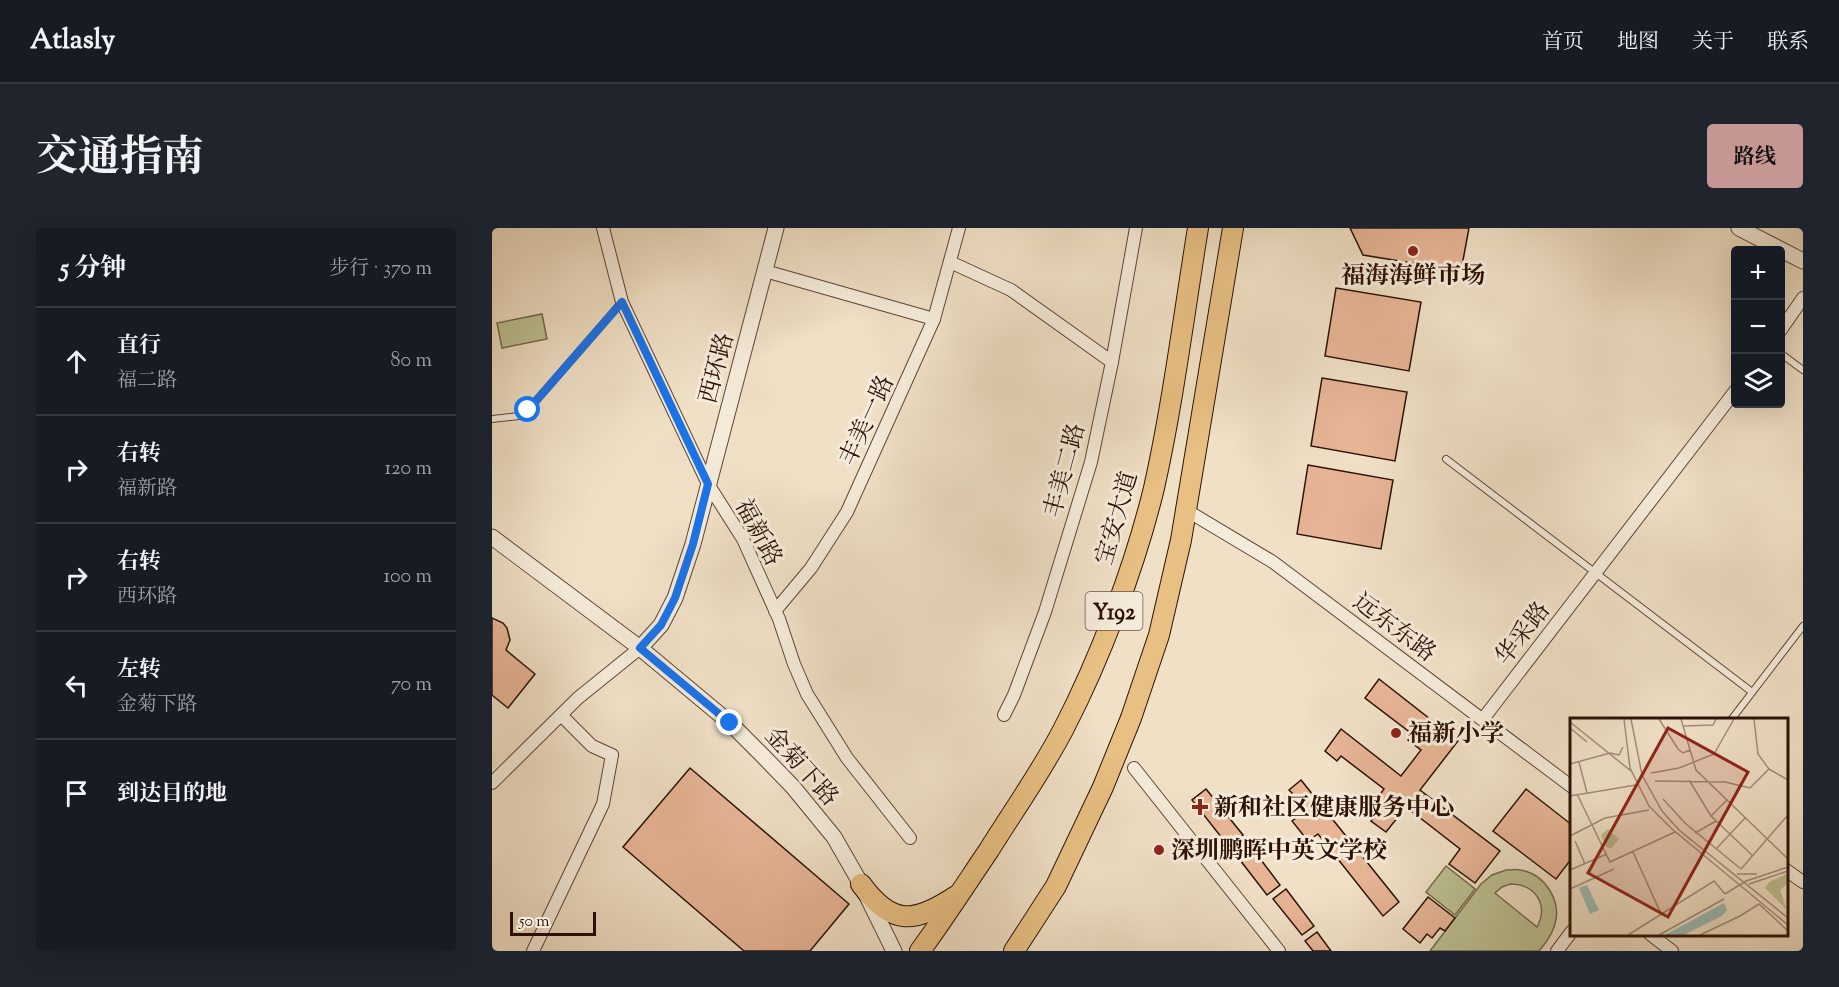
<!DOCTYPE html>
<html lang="zh">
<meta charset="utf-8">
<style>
body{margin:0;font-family:"Sorts Mill Goudy","Noto Serif SC",serif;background:#20242c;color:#f1f3f6}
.controls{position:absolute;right:18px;top:18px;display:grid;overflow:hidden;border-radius:6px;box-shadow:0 6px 24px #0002}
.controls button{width:54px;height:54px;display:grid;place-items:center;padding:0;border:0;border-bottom:2px solid #363941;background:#171b24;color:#f1f3f6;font:30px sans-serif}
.scale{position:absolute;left:18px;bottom:15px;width:86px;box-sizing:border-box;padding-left:6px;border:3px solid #2d1107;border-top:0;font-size:16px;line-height:21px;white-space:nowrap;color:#2d1107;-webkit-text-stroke:4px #f5ebda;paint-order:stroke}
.stop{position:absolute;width:18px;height:18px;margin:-14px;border:4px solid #1a73e8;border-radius:50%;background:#fff}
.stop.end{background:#1a73e8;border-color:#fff;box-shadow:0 2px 6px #0008}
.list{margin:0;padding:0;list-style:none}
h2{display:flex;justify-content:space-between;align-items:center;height:78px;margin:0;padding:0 24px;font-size:26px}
h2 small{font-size:20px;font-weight:400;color:#9ea1a6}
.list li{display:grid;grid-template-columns:39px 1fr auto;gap:18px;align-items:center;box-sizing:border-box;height:108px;padding:0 24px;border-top:2px solid #363941}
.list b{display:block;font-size:22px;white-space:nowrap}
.list p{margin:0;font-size:20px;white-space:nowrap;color:#9ea1a6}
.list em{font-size:20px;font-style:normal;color:#9ea1a6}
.icon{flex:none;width:33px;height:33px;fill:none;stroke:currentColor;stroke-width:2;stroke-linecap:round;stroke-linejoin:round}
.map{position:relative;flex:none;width:1311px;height:723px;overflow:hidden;border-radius:6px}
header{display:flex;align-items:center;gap:36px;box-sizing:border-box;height:84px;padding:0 30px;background:#171b24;border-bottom:2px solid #363941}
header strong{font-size:28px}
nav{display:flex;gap:33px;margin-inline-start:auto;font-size:21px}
.intro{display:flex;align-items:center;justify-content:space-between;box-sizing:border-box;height:144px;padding:0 36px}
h1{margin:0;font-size:42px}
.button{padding:15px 27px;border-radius:6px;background:#c59692;color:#111;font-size:21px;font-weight:700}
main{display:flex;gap:36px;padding:0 36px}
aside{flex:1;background:#171b24;border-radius:6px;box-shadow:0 6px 24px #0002}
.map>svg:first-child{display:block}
.garden{fill:#bdc193;stroke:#75694d;stroke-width:1.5;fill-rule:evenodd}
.building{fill:#e7b596;stroke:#2d1107;stroke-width:1.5}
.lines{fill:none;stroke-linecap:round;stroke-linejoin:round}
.service-casing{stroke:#5e4537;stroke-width:8}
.minor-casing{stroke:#5e4537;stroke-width:14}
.tertiary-casing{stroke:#5e4537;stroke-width:17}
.primary-casing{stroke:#2d1107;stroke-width:22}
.service{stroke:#f5ebda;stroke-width:6}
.minor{stroke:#f5ebda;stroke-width:12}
.tertiary{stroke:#f5ebda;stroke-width:15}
.primary{stroke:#e8c083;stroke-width:20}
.route{stroke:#1a73e8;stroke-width:8}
.poi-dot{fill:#8f2418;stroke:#f5ebda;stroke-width:2}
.labels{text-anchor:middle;stroke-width:6;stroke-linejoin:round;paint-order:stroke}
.shield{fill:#f5ebda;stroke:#695246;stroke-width:1.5}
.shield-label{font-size:22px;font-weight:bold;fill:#2d1107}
.poi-label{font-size:24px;font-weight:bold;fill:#2d1107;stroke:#f5ebda;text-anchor:start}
.street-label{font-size:24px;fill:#2d1107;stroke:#f5ebda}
.inset-road{fill:none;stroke:#a28d7a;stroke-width:1.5}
.view{fill:#8f2418;fill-opacity:0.15;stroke:#8f2418;stroke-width:3}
.inset-edge{fill:none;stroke:#2d1107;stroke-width:3}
</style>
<header>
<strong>Atlasly</strong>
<nav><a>首页</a><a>地图</a><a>关于</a><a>联系</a></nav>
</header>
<div class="intro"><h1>交通指南</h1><a class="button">路线</a></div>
<main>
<aside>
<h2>5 分钟<small>步行 · 370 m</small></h2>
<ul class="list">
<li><svg class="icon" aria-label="ahead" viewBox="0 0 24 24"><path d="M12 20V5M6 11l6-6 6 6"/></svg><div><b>直行</b><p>福二路</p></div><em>80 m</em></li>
<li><svg class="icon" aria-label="right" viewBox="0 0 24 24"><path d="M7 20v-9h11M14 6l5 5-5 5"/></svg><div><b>右转</b><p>福新路</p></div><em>120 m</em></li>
<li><svg class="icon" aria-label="right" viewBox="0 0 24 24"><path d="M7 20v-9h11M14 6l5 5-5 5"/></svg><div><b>右转</b><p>西环路</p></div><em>100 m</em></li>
<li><svg class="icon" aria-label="left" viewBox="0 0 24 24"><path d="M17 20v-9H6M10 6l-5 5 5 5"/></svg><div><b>左转</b><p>金菊下路</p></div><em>70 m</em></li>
<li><svg class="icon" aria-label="arrive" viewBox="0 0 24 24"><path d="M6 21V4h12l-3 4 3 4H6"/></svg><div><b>到达目的地</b></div></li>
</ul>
</aside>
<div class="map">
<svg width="1311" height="723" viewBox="0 0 1311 723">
<rect width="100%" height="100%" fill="#f0e0c6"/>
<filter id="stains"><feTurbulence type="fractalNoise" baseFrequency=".00333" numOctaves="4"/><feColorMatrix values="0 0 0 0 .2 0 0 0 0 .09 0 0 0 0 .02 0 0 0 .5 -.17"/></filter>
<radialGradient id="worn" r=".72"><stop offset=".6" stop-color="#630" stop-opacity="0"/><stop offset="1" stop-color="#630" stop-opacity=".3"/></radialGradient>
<!-- garden -->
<g class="garden">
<polygon points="50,86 55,111 10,120 5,95"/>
<polygon points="954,638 983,661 963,687 934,664"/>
<path d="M1014,642C1019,642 1024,641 1028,642C1054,646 1071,675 1062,699C1059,708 1053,716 1047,723H938L989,656L1000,647ZM1018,656C1043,656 1057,676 1045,699L1003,665L1010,659Z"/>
</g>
<!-- building -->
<g class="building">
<polygon points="858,0 977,0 969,43 871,27"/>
<polygon points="844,60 929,74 917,143 833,128"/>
<polygon points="830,150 915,164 903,233 819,218"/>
<polygon points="816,237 901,252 889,321 805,306"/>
<polygon points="0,390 11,395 15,400 18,412 14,422 43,446 16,480 0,467"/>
<polygon points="887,451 966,513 928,562 1008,623 983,655 957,636 968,621 914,579 894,604 879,593 884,587 877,582 892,561 849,528 845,533 833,523 849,501 909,548 929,522 916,512 920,506 873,470"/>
<polygon points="198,540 357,676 318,723 252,723 131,619"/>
<polygon points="809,552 907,674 891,688 826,606 816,613 800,593 808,587 794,570 800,565 797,562"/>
<polygon points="714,561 751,607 737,619 700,572"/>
<polygon points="1034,561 1080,597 1080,630 1064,651 1001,603"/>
<polygon points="754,612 788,657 775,667 741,623"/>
<polygon points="794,661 822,698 810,707 781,671"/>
<polygon points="936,669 963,690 953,703 948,700 940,710 935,706 928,715 911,701"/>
<polygon points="825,704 839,723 821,723 813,713"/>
</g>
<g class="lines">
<!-- service casing -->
<g class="service-casing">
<g id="service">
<polyline points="1288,125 1311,142"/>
<polyline points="0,191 27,188 36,182 130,74"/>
<polyline points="954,231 1260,464"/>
<polyline points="1239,492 1311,398"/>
</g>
</g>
<!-- minor casing -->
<g class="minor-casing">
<g id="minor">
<polyline points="111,0 130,74 216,256 251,311 287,391 302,436 315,466 355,530 418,610"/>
<polyline points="458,34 519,62 620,134"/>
<polyline points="273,43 442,91"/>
<polyline points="1288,103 1311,70"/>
<polyline points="694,282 781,334 1080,559"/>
<polyline points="283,383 319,340 355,284 442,91 467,0"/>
<polyline points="512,487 522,467 553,384 599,234 620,134 644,0"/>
<polyline points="991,491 1244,162"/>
<polyline points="642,540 787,723"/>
<polyline points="0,555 86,470 148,420"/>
<polyline points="1294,642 1311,654"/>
<polyline points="1158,706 1180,723"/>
<polyline points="41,723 111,576 120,527 100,518 69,487"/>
<polyline points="1065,723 1080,703"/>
</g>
</g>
<!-- tertiary casing -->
<g class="tertiary-casing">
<g id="tertiary">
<polyline points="1247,0 1311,33"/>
<polyline points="0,309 148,420 238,495 271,528 301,559 342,609 369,656 402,723"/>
<polyline points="148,420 169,397 183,370 201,316 284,0"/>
</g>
</g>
<!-- primary casing -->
<g class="primary-casing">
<g id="primary">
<path d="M369,656C400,699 423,695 464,668"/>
<path d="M428,723C452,690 474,656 497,622C522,582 549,544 571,502C608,431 643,338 662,260C681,175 692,86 706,0"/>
<polyline points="522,723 564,658 611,559 639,490 667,407 689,312 741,0"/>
</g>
</g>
<!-- service -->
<use href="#service" class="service"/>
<!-- minor -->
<use href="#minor" class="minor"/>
<!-- tertiary -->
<use href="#tertiary" class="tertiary"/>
<!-- primary -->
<use href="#primary" class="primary"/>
</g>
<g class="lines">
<!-- route -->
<polyline class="route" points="36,182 130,74 216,256 201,316 183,370 169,397 148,420 238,495"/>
</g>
<!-- markers -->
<g class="poi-dot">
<circle cx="921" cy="23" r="6"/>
<circle cx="904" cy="505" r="6"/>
<path d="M705 570h6v6h6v6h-6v6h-6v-6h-6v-6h6z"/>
<circle cx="667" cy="622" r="6"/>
</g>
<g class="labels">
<!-- shield labels -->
<rect class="shield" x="593.5" y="364" width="57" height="38" rx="4.5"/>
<g class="shield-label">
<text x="622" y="391">Y192</text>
</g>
<!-- poi labels -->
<g class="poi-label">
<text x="921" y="55" text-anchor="middle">福海海鲜市场</text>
<text x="916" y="513">福新小学</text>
<text x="722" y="587">新和社区健康服务中心</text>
<text x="679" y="630">深圳鹏晖中英文学校</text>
</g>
<!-- street labels -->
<g class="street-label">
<text transform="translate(224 140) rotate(-75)" y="8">西环路</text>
<text transform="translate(374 192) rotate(-65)" y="8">丰美一路</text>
<text transform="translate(572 242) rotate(-75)" y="8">丰美二路</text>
<text transform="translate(624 290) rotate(-74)" y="8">宝安大道</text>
<text transform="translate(267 304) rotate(62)" y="8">福新路</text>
<text transform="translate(903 399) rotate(37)" y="8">远东东路</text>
<text transform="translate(1030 405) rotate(-52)" y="8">华采路</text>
<text transform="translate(310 538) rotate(48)" y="8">金菊下路</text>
</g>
</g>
<!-- overview -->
<g transform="translate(1078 490)">
<rect width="218" height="218" fill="#f0e0c6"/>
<path d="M217,156V166L210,172L217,192L195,170L199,164Z" fill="#bdc193"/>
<path d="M38,111L49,121L41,131L36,129L31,117Z" fill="#bdc193"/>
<path d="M17,167L29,192L20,196L9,170ZM154,185L157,192L152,198L114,217H95Z" fill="#9abdb8"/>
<path class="inset-road" d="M54,1L60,50L79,88L102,111L218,207M61,1L72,57L92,93L109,112L218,200M89,1L108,31L113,35L120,32M111,1L126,52L218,141M184,1L188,36L199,51M0,4L61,53M114,8L143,7L146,1M0,10L17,24M40,35L49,37L53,29M9,44L17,75M0,46L40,35M81,55L109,50L144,36L164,1M119,62L141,98L183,138M85,63L155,64L180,70L199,51L218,62M7,76L40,144L105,114M0,78L66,67M93,81L116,106L171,151M141,98L157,82M125,115L146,103M0,118L35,100L79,92M5,123L15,146M147,130L175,100M63,134L92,198M171,151L218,97M0,152L37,136M167,156H187M179,166L218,153M0,171L44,151M155,176L176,163L218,149M170,198L189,186L218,213M58,217L144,163L155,176M89,217L154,181M130,217L170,198"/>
<path class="view" d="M98,10L178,54L98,199L18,155Z"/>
<rect width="218" height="218" class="inset-edge"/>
</g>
<rect width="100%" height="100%" filter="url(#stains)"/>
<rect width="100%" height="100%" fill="url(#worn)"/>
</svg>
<div class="controls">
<button>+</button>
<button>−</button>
<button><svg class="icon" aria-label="layers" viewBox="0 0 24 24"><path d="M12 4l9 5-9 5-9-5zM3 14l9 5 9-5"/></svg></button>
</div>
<div class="scale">50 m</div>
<div class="stop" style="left:36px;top:182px"></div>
<div class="stop end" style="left:238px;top:495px"></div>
</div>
</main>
